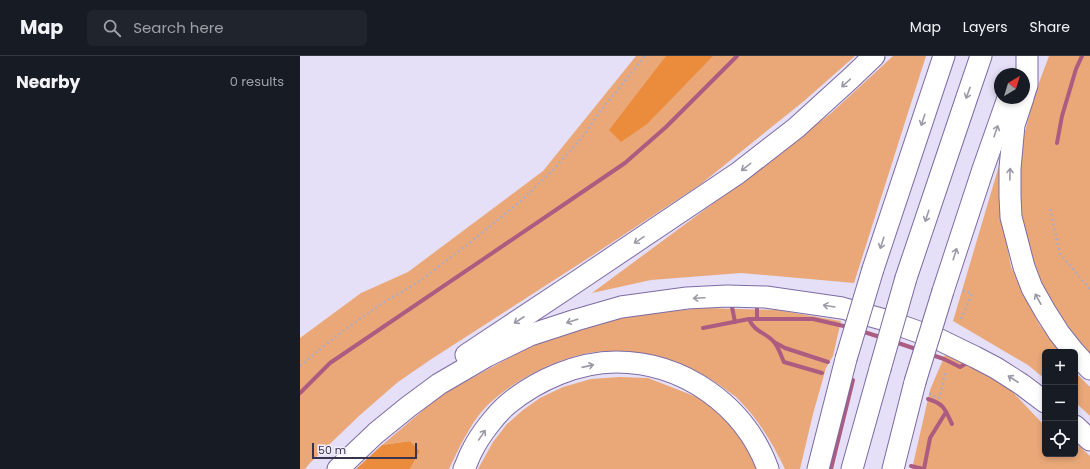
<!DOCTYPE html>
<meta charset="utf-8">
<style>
body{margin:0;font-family:Poppins,sans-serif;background:#20242c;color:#f1f3f6}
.controls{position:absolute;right:12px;bottom:12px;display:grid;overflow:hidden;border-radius:6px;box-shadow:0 2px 6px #0003}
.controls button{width:36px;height:36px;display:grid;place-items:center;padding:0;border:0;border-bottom:1px solid #363941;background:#171b24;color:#f1f3f6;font:20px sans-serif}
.compass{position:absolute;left:694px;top:12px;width:36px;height:36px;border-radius:50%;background:#171b24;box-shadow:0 2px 6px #0003;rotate:38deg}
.scale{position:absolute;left:12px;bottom:10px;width:105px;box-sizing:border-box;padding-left:4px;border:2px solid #3a334c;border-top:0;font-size:11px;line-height:14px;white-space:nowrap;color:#3a334c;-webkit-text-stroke:3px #f1eefb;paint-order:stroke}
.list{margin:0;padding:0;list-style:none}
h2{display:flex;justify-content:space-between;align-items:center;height:52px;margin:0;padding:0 16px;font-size:17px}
h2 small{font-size:13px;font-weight:400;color:#9ea1a6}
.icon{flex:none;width:22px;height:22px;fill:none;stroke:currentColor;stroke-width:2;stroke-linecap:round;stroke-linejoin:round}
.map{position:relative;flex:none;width:790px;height:413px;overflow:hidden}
header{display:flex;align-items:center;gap:24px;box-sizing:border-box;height:56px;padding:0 20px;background:#171b24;border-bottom:1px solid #363941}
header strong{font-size:19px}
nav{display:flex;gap:22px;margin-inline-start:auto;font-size:14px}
.search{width:280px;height:36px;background:#20242c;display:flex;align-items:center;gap:10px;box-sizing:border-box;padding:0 14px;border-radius:6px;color:#9ea1a6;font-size:15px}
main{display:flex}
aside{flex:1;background:#171b24}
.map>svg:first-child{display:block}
.green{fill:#eaa878}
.forest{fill:#eb8c3c}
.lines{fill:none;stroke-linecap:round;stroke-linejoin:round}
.stream{stroke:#ac5b81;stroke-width:4}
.highway-casing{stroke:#7c6ba3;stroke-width:23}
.path{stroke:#b0aac3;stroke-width:2.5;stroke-dasharray:2 3;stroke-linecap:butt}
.highway{stroke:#fff;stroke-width:21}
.highway-bridge-casing{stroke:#7c6ba3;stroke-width:23;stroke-linecap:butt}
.highway-bridge{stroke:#fff;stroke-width:21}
.oneway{stroke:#9c99a6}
</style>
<header>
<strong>Map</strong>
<div class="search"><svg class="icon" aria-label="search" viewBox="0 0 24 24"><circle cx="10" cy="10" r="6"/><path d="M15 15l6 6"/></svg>Search here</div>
<nav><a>Map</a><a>Layers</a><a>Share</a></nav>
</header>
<main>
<aside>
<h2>Nearby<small>0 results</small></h2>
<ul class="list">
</ul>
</aside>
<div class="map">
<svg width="790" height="413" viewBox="0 0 790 413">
<rect width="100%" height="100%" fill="#e5dff8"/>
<!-- green -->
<g class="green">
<polygon points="336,0 555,0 504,45 401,128 293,199 130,304 98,326 60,359 10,407 5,413 0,413 0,282 61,237 108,216 243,115"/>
<polygon points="593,0 626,0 554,227 441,217 351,224 292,237 430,135 530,58"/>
<polygon points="749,0 790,0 790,298 758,257 742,228 730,197 720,149 719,104 723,84 734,40"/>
<polygon points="701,103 701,156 711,211 739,268 760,296 745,296 745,323 728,309 653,265"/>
<path d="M407,252L477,254L541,265L533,300L526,312L513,358L500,413H485C472,386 457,361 436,341C431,337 426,334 421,330C388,306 346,294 305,295C265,297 211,324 184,353C169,370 159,392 149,413H110L120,395L110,385L82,389L141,339L229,291L295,267L356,256Z"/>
<polygon points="645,299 674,310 706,329 742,367 745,367 745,398 775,398 775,386 790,400 790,413 612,413 630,334"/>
<polygon points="775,316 790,331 790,360 775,346"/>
<polygon points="319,321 348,322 402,343 441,379 460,413 178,413 193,386 207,368 223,354 240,342 263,331 291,323"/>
</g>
<!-- forest -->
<g class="forest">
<polygon points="366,0 413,0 347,68 321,86 309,74"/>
<polygon points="110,385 120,395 110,413 56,413 82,389"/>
</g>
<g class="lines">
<!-- stream -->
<g class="stream">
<polyline points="757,87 762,60 776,13 782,0"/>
<polyline points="432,251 435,266"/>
<polyline points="457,252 457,263"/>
<path d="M449,263C454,276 467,277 474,286C479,292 481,300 484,306L522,317"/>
<polyline points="403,272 449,263 513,263 548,271"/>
<polyline points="561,275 583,282"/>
<polyline points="474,286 485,292 528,306"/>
<polyline points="595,286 619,294"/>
<polyline points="629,298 644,303 660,311 665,308"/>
<polyline points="0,337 30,307 272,143 325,107 366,71 437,0"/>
<path d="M628,343C645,348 645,354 652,368"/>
<polyline points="611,410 623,413"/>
<polyline points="531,413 553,324 548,322"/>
<polyline points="624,413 630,382 646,356"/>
</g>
<!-- highway casing -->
<g class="highway-casing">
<g id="highway">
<polyline points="724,38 727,29 727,0"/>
<polyline points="723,42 714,69 710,112 710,140 711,161 724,211 732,232 745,255 759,277 774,296"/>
<polyline points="573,213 644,0"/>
<polyline points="606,222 667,41 681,0"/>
<polyline points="643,235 683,113 708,42"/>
<polyline points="775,297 790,313"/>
<polyline points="166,299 276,226 438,117 496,72 551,22 574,0"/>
<polyline points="775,370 790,384"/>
<polyline points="38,413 76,377 108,351 139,328 187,300 230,279 276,264 321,251 387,242 427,240 466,241 542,252 585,264 638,283 675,301 696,312 721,328 745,346"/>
<path d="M164,413C167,407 169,400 173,393C180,379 196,358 208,348C237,324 278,306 316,306C384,306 445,350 468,413"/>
<polyline points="518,413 546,303"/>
<polyline points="552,413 580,313"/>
<polyline points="593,413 615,326"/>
</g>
</g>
<!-- path -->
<g class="path">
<polyline points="750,153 760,198 790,233"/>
<polyline points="661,263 672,238 663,235 662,237"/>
<polyline points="0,310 14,298 43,275 81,248 120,225 173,184 222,144 255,112 284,79 299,57 345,0"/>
<polyline points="630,337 631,340 639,342 646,316"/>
</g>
<!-- highway -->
<use href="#highway" class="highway"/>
<!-- highway-bridge casing -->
<g class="highway-bridge-casing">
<g id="highway-bridge">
<polyline points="546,303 573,213"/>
<polyline points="580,313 606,222"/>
<polyline points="615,326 643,235"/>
</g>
</g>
<!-- highway-bridge -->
<use href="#highway-bridge" class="highway-bridge"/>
</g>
<!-- one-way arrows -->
<defs><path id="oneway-shaft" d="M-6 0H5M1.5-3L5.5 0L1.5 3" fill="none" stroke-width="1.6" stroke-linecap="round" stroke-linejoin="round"/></defs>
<g class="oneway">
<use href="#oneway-shaft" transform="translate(546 27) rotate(138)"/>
<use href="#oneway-shaft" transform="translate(668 37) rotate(110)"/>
<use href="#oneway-shaft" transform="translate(623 64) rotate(108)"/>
<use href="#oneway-shaft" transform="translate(696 75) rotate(-71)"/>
<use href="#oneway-shaft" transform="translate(446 111) rotate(142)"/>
<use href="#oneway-shaft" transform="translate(710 118) rotate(-89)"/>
<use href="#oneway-shaft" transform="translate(627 160) rotate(108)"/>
<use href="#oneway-shaft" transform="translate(339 184) rotate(146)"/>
<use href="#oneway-shaft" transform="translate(582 187) rotate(108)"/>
<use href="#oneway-shaft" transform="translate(655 198) rotate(-72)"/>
<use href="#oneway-shaft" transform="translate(399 242) rotate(177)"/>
<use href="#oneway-shaft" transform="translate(738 243) rotate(-119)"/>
<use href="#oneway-shaft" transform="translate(529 250) rotate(-171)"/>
<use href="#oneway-shaft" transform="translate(219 264) rotate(147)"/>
<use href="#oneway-shaft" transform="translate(272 265) rotate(162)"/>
<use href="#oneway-shaft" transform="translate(288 310) rotate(-13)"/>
<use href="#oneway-shaft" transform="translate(713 323) rotate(-147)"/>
<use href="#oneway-shaft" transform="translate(182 379) rotate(-56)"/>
</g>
</svg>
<div class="controls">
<button>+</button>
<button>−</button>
<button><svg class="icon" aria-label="locate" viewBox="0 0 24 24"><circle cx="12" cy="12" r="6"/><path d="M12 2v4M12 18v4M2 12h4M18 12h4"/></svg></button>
</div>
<svg class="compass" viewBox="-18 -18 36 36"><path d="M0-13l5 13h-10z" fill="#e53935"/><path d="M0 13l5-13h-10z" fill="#9ea1a6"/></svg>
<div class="scale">50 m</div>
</div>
</main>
